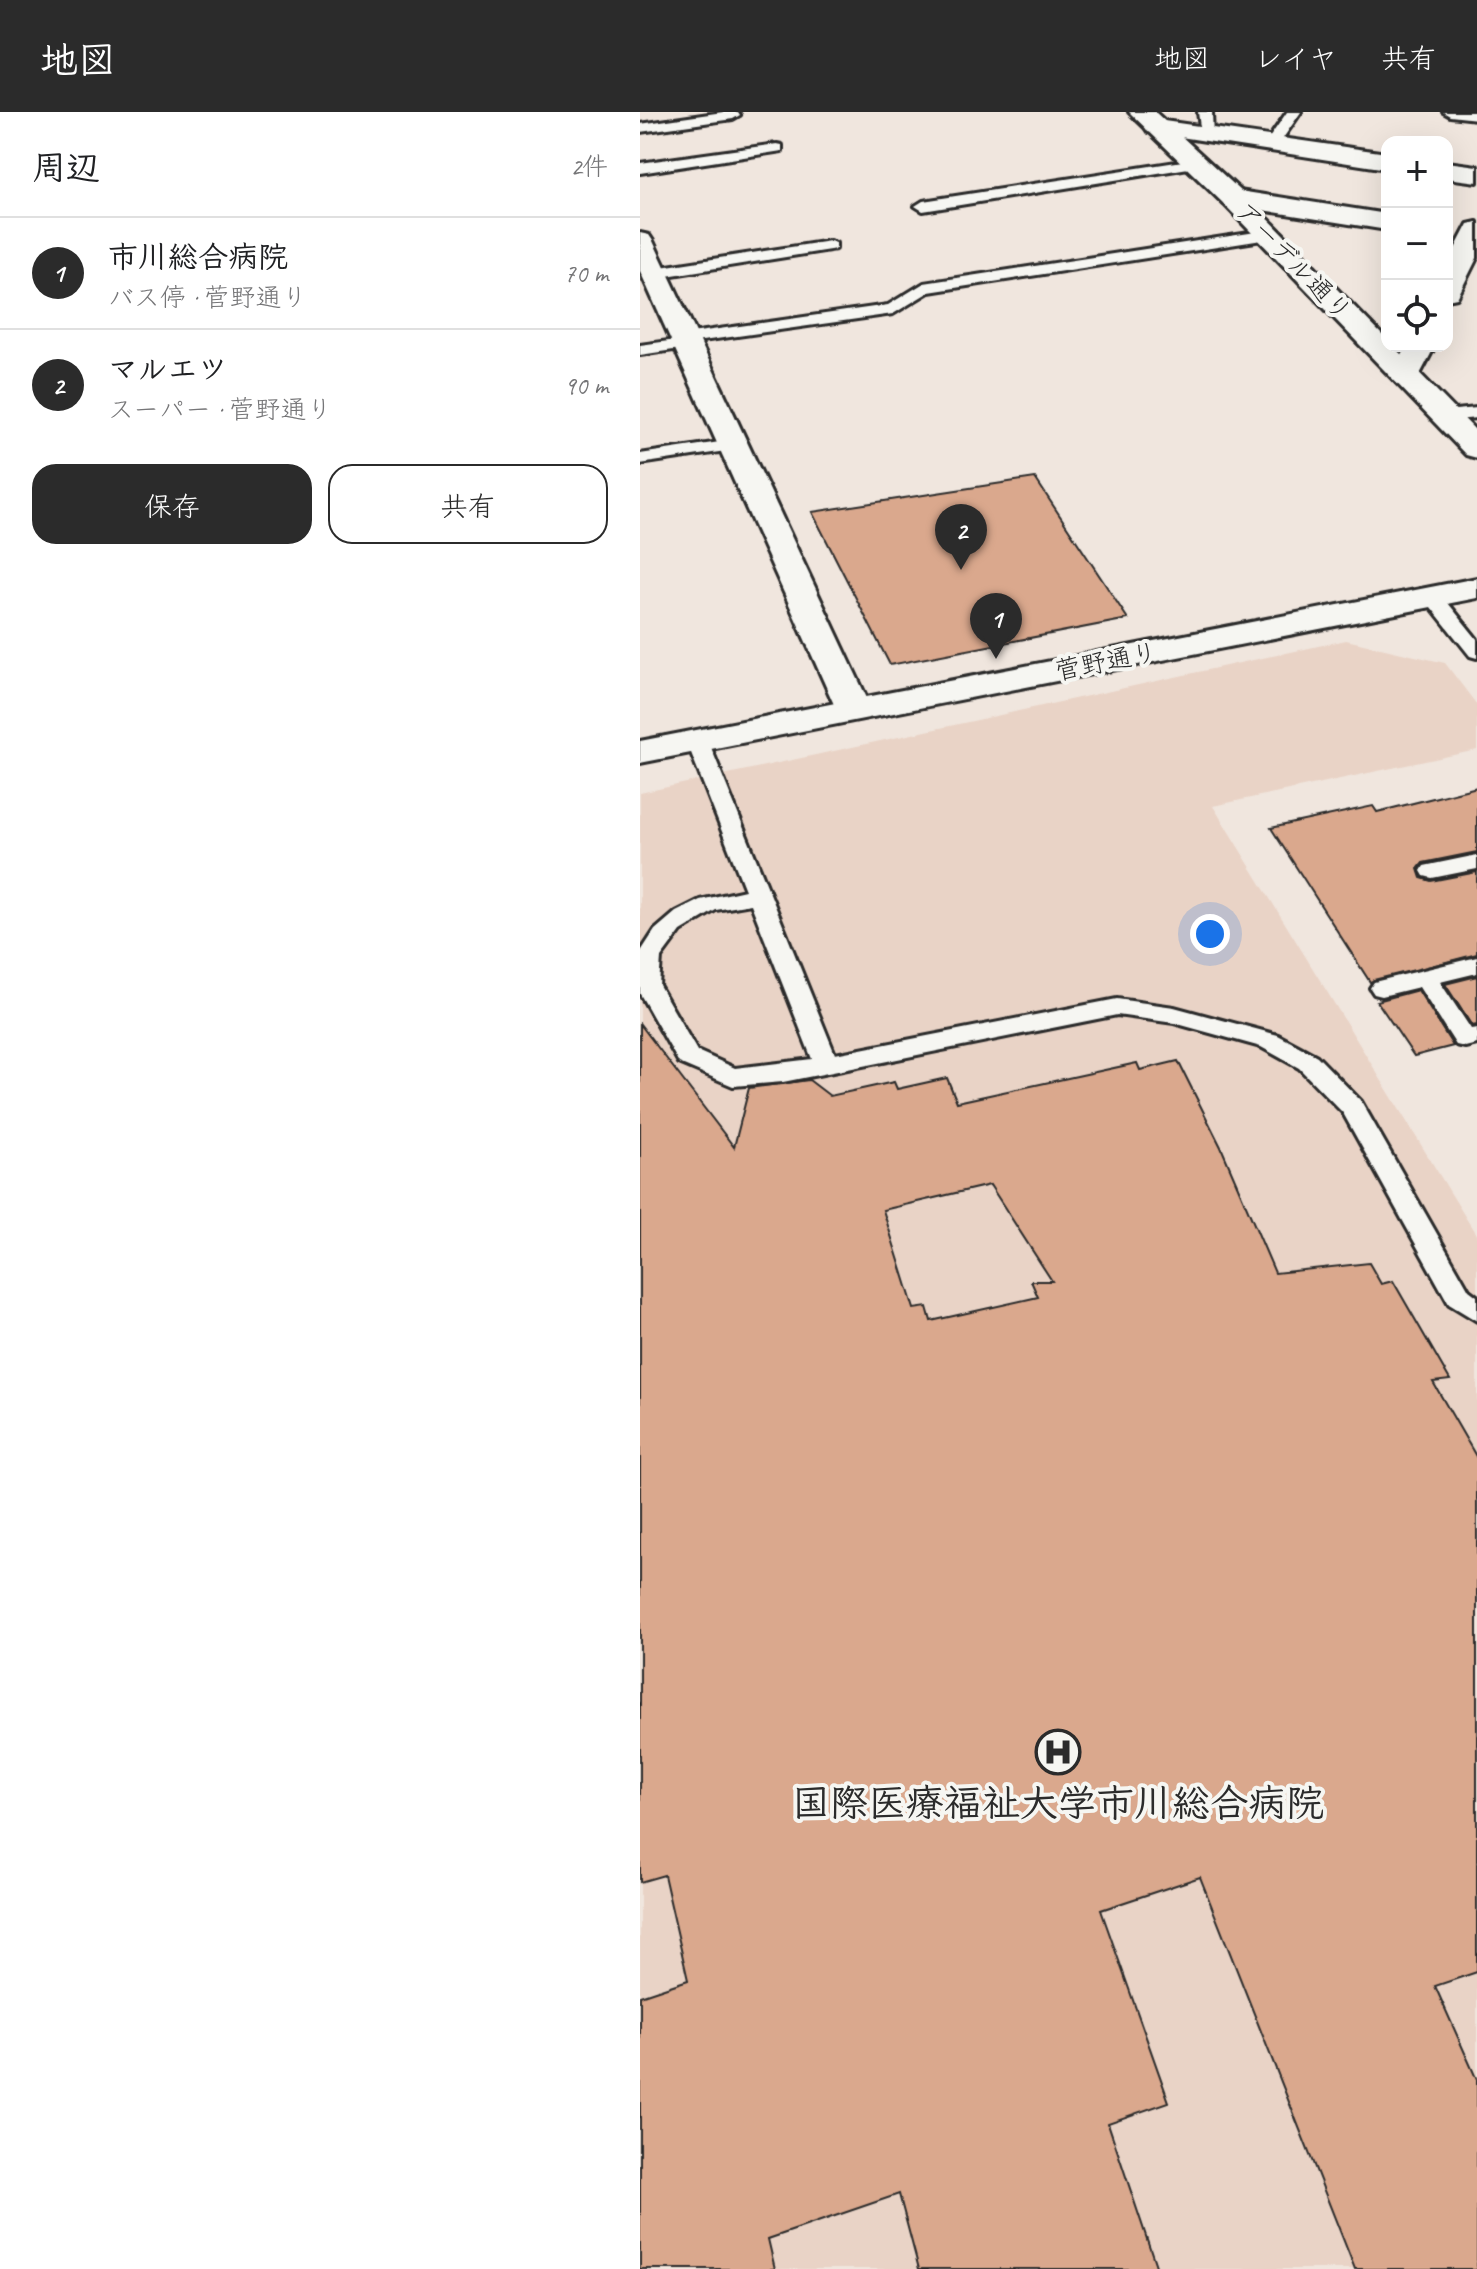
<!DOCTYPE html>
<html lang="ja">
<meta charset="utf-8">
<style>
body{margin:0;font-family:Caveat,"Klee One",sans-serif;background:#f2f2f2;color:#202124}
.controls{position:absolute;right:24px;top:24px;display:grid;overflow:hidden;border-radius:16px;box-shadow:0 8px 32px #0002}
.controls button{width:72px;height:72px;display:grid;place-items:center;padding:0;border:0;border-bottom:2px solid #e0e0e0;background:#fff;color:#202124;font:40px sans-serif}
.you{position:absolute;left:570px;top:822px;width:28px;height:28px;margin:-20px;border:6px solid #fff;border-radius:50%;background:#1a73e8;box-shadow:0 0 0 12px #1a73e833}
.badge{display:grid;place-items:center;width:52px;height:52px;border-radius:50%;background:#2b2b2b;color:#fff;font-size:26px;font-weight:700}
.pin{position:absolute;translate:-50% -66px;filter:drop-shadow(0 2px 4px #0008)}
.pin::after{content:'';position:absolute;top:42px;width:28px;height:24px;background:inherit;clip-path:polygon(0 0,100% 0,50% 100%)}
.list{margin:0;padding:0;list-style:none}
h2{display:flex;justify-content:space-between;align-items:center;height:104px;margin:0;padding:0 32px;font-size:34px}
h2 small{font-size:26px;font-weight:400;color:#757577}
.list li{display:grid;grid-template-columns:52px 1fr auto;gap:24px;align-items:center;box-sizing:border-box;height:112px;padding:0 32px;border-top:2px solid #e0e0e0}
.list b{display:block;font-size:30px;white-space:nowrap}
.list p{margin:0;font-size:26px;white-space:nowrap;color:#757577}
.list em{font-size:26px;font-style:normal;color:#757577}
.actions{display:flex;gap:16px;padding:24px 32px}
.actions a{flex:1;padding:18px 0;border:2px solid #2b2b2b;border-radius:24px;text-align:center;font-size:28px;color:#2b2b2b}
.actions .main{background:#2b2b2b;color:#fff}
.icon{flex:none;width:44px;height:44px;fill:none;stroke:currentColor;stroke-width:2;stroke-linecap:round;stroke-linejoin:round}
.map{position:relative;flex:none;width:837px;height:2157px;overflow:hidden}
header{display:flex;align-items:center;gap:48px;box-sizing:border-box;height:112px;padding:0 40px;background:#2b2b2b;color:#fff}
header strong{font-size:38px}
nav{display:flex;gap:44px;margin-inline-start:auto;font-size:28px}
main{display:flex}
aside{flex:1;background:#fff}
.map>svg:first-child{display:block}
.built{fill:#e9d3c6}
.building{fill:#daa88d;stroke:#2b2b2b;stroke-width:2;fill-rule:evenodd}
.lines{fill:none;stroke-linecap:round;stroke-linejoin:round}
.service-casing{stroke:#2b2b2b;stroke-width:6}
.minor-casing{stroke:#2b2b2b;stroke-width:6}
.tertiary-casing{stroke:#2b2b2b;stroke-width:6}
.service{fill:#f6f6f2;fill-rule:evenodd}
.minor{fill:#f6f6f2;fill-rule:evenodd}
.tertiary{fill:#f6f6f2;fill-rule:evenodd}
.labels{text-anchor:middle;stroke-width:8;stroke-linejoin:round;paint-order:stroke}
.far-street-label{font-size:26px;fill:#2b2b2b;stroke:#f6f6f2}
.near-poi-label{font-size:38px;font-weight:bold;fill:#2b2b2b;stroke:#f6f6f2}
</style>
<header>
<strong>地図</strong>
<nav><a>地図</a><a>レイヤ</a><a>共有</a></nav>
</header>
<main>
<aside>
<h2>周辺<small>2件</small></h2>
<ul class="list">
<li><span class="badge">1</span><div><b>市川総合病院</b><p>バス停 · 菅野通り</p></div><em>70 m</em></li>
<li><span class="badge">2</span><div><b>マルエツ</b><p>スーパー · 菅野通り</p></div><em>90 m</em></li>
</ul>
<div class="actions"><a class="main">保存</a><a>共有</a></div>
</aside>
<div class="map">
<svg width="837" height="2157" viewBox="0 0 837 2157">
<rect width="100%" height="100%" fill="#f0e6de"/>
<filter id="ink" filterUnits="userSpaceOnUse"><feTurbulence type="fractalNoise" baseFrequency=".0125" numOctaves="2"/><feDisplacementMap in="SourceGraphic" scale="16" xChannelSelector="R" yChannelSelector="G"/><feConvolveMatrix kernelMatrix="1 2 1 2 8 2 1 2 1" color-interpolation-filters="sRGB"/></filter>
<g filter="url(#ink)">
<!-- built -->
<polygon class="built" points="706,528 805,551 837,593 837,638 573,694 837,1124 837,2157 0,2157 0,681"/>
<!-- building -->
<g class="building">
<polygon points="395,366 488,507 250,553 172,400"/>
<polygon points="837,675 837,740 783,751 778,757 781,766 791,769 837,760 837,842 730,870 631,716 733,694 737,700"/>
<polygon points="837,864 837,913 832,914 805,872"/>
<polygon points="778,878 813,934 774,944 737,889"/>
<path d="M0,912L94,1035L109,976L169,968L190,984L254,970L257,977L307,966L317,990L497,951L500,958L538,949L581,1035L635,1161L729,1151L741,1172L753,1169L810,1268L793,1270L837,1346V1860L795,1874L837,1968V2157H715L560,1765L461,1798L529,1990L468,2011L517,2157H279L259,2082L128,2127L135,2157H0V1884L48,1868L24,1763L0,1770ZM350,1073L412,1169H391L398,1185L291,1209L287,1195L274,1197L243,1098Z"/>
</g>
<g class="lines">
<!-- service casing -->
<g class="service-casing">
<g id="service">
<polygon points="83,0 98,0 100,3 93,7 0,20 0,12"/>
<polygon points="558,0 572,0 573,26 563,26 561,23"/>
<polygon points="647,0 661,0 637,35 627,35 625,32"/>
<polygon points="803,0 837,0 837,7 810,4"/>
<polygon points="137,32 142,33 142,39 0,61 0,51"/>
<polygon points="556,47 563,51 561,54 283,99 275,94 283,89"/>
<polygon points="629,118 637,123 635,126 289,180 253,202 55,230 47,236 0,243 0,233 36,228 44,222 248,193 284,171"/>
<polygon points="190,129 196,131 196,137 14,166 6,161 14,156"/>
<polygon points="837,296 837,306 805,309 796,304 805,299"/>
<polygon points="93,328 99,329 102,333 99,337 0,352 0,342"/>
<polygon points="793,479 800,481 837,527 837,546 830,544 783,485"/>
<path d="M57,622L68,628L195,942L477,887L534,895L638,923L677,944L721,989L829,1178L837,1184V1209L809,1192L703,1001L659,956L621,935L534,911L477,903L143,970L93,974L39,951L0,882V841L15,818L36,800L60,788L105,778L46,628ZM111,792L172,947L95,956L57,939L19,873L21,846L41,819L76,798Z"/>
<polygon points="837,743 837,757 792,766 784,764 781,759 784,754"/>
<polygon points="837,845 837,861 800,870 831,917 837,916 837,932 825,935 816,933 779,875 742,884 734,882 730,876 734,870"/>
</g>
</g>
<!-- minor casing -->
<g class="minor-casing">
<g id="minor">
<polygon points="517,8 747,41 747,57 508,20 505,15 508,10"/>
<polygon points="807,50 837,54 837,70 807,66"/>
<polygon points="593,78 747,102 747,118 584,92 580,86 584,80"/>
<polygon points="837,110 837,146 817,186 807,188 807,152 828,112"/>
<polygon points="0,121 9,123 13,129 232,597 226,604 214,608 202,604 196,597 0,159"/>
<polygon points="767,234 795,234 776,270 766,273 756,270 751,264"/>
</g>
</g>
<!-- tertiary casing -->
<g class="tertiary-casing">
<g id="tertiary">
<polygon points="489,0 515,0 602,80 747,228 747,234 753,234 837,320 837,346 826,343 584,92"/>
<polygon points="837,466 837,486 0,651 0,629"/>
</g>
</g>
<!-- service -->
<use href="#service" class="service"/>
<!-- minor -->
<use href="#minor" class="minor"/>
<!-- tertiary -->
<use href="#tertiary" class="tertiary"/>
</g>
</g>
<!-- icons -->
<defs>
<g id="hospital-ring" transform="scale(2.3)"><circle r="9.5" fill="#f6f6f2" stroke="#2b2b2b" stroke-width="1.5"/><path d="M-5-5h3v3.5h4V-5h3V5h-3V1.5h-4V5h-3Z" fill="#2b2b2b"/></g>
</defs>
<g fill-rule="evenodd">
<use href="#hospital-ring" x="418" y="1640"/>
</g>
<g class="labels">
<!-- far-street labels -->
<g class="far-street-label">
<text transform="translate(654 149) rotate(46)" y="9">アーデル通り</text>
<text transform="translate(466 549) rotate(-11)" y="9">菅野通り</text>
</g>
<!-- near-poi labels -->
<g class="near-poi-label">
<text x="418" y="1704">国際医療福祉大学市川総合病院</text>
</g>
</g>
</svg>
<div class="controls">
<button>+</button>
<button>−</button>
<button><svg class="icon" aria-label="locate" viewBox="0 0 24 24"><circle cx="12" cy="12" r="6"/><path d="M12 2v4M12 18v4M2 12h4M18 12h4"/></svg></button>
</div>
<div class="you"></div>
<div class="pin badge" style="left:356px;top:547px">1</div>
<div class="pin badge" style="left:321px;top:458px">2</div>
</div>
</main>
